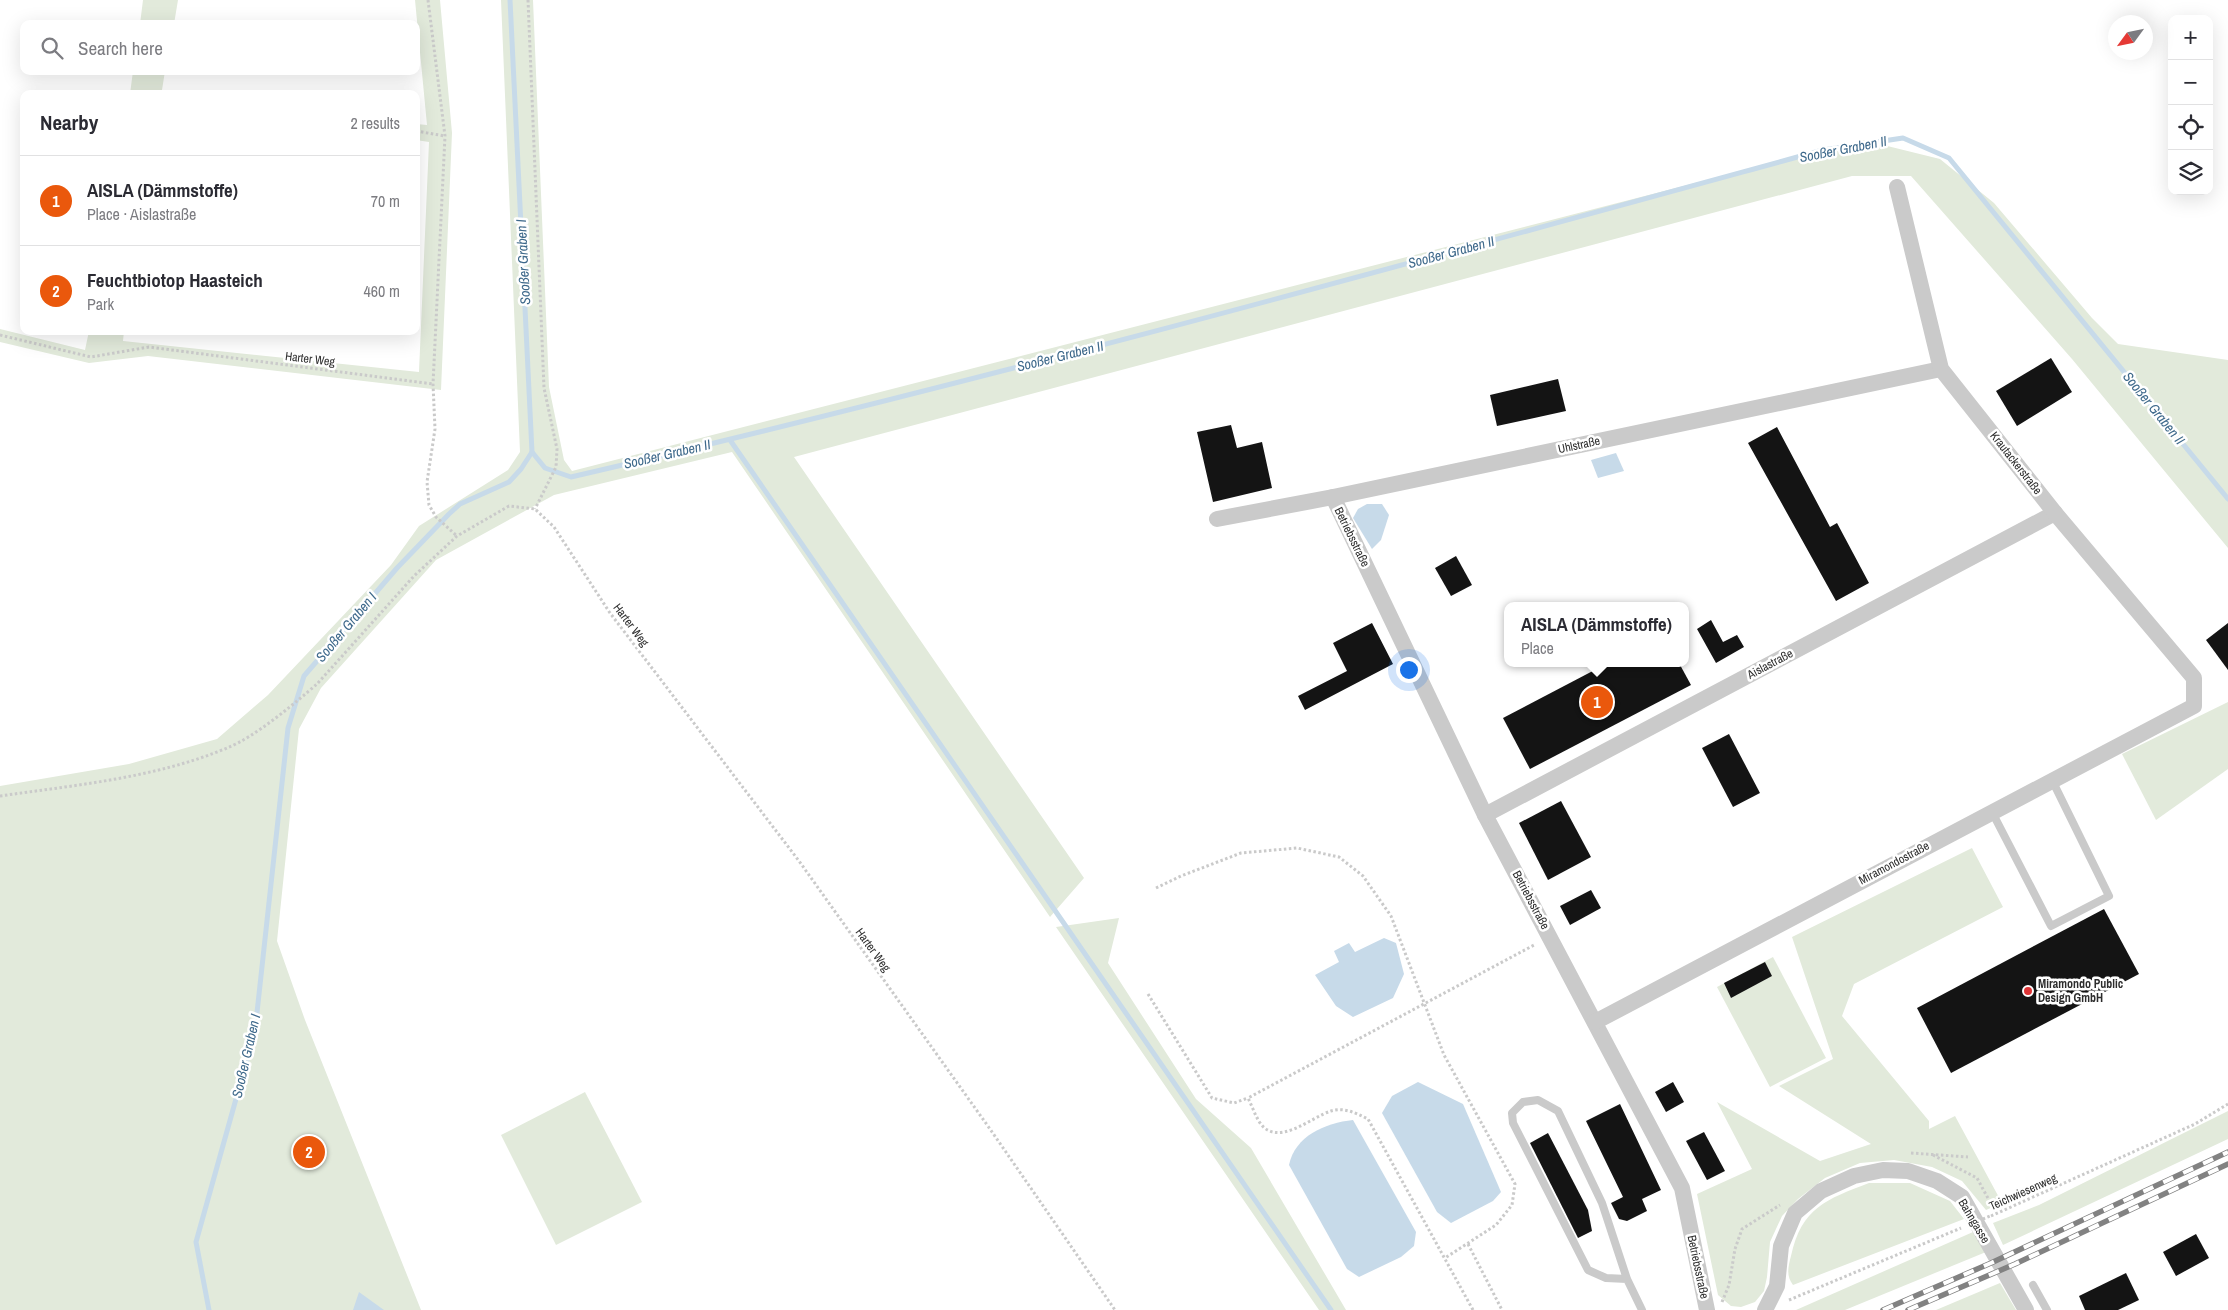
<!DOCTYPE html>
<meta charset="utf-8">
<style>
body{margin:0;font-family:"Archivo Narrow",sans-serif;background:#f2f2f3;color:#2b2b33}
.controls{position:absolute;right:15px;top:15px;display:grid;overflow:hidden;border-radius:10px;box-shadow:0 5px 20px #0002}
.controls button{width:45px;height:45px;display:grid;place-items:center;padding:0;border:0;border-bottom:1px solid #e1e1e2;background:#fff;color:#2b2b33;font:25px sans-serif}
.compass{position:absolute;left:2108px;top:15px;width:45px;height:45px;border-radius:50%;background:#fff;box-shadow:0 5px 20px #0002;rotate:237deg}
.you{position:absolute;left:1408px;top:669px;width:18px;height:18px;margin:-12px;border:4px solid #fff;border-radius:50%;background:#1a73e8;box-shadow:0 0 0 8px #1a73e833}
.badge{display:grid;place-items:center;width:32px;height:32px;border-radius:50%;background:#ea580c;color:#fff;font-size:16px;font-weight:700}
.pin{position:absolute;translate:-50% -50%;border:2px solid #fff;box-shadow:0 1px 5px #0006}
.popup{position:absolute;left:1504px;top:602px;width:185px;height:65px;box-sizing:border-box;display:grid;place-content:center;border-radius:10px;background:#fff;filter:drop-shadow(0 1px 4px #0005);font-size:16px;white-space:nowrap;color:#7c7c81}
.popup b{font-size:19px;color:#2b2b33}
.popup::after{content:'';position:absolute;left:50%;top:100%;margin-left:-10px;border:10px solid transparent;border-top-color:#fff}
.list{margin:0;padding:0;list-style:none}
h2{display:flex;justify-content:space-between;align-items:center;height:65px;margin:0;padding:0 20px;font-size:21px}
h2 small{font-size:16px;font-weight:400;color:#7c7c81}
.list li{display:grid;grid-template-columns:32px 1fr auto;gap:15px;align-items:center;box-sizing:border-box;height:90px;padding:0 20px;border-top:1px solid #e1e1e2}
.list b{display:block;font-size:19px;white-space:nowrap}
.list p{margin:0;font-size:16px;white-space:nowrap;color:#7c7c81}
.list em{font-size:16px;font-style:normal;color:#7c7c81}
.icon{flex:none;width:28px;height:28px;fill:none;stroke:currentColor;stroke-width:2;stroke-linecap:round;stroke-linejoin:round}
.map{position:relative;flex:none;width:2228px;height:1310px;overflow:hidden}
.search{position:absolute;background:#fff;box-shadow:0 5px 20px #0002;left:20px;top:20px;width:400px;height:55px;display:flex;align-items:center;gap:12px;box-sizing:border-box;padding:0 18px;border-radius:10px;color:#7c7c81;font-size:19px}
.panel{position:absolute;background:#fff;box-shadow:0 5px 20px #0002;left:20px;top:90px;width:400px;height:245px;border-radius:10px}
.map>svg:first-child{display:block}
.green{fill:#e2eadb}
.water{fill:#c7dae9}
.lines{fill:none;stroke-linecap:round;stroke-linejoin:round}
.stream{stroke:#c7dae9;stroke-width:5}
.building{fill:#141414}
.path{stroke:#cacaca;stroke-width:3;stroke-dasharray:2.5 2.5;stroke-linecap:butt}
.service{stroke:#cacaca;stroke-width:8}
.minor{stroke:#cacaca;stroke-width:16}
.rail-casing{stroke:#828282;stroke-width:5.5}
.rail{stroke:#fff;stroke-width:4;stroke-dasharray:11;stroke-linecap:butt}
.path-bridge{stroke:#cacaca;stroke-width:3;stroke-dasharray:2.5 2.5;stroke-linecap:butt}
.poi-dot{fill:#de3436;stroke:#fff;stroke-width:2}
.labels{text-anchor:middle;stroke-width:5;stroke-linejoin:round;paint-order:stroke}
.street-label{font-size:12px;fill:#2d2d2d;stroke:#fff}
.poi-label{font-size:12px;font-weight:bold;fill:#2d2d2d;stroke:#fff;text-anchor:start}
.water-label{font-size:14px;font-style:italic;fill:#3e698b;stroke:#fff}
</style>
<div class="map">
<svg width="2228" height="1310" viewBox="0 0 2228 1310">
<rect width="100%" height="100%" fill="#fff"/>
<!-- green -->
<g class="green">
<polygon points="143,0 178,0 174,24 140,24"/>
<polygon points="415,0 440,0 452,133 441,390 148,356 89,363 0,342 0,329 85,350 89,331 124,331 123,341 419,372 429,142 416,140 416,124 427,125"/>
<polygon points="501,0 533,0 549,387 564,460 572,471 1863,140 1940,159 1994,203 2092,318 2118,344 2228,360 2228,548 2072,359 1911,176 1852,176 794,457 1084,878 1050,917 732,452 554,495 436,560 321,688 299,729 277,941 305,1020 421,1310 0,1310 0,786 129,764 217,739 268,695 391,565 419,526 508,470 520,452"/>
<polygon points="133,71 165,71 162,90 189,94 130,94"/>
<polygon points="2228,702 2228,769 2156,820 2122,754"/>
<polygon points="1972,848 2003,907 1854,984 1842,1016 1929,1121 1929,1129 1955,1116 2002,1203 1986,1210 1962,1181 1932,1167 1894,1160 1860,1163 1825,1178 1798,1199 1782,1216 1770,1242 1767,1277 1764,1291 1755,1302 1741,1307 1731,1306 1718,1295 1697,1194 1752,1169 1717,1102 1820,1161 1871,1144 1779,1086 1833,1059 1792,937"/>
<polygon points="1119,918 1108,963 1196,1099 1251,1148 1346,1310 1319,1310 1056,927"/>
<polygon points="1773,957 1826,1058 1770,1087 1717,987"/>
<polygon points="585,1092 642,1202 556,1245 501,1135"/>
<polygon points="2228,1111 2228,1139 2003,1245 1993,1223 2039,1205"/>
<path d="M1869,1183H1910L1950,1201L1964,1219L1793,1285C1786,1276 1788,1267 1791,1256C1801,1208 1827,1199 1869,1183Z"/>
<polygon points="1973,1232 1986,1252 1845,1310 1796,1310"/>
<polygon points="2000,1283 2016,1310 1936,1310"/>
</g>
<!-- water -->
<g class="water">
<polygon points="1616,453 1624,471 1598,478 1591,460"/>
<polygon points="1367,504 1382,504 1389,515 1381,540 1372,549 1353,518 1358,509"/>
<polygon points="1384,938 1396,943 1404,974 1393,998 1353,1017 1336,1006 1315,975 1339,962 1334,951 1349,943 1355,952"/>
<polygon points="1418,1082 1463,1104 1501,1192 1493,1201 1451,1223 1437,1212 1382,1113 1392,1096"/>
<path d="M1353,1120L1416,1232L1414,1246L1401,1257L1359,1277L1347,1269L1289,1165C1295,1136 1325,1123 1353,1120Z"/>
<polygon points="359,1292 384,1310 353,1310"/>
</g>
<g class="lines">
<!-- stream -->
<g class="stream">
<polyline points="730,440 1331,1310"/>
<path d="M532,452L545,468L571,477C992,379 1407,264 1823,150L1903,138L1949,158L2228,499"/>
<polyline points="209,1310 196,1242 255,1031 288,728 304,676 397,568 449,514 460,504 509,482 521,469 532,452 510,0"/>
</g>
</g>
<!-- building -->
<g class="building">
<polygon points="2051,358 2072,392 2017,426 1996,391"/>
<polygon points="1558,379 1566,411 1497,426 1490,395"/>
<polygon points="1231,425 1237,448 1262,442 1272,488 1213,502 1197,432"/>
<polygon points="1777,427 1830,527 1837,523 1869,583 1836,601 1748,443"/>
<polygon points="1456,556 1472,585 1451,596 1435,568"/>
<polygon points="1711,620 1723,642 1737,635 1744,647 1716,663 1697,629"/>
<polygon points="1372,623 1393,664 1305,710 1298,696 1347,671 1333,643"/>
<polygon points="2228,623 2228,670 2206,640"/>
<polygon points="1608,663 1679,663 1691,685 1530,769 1503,718"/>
<polygon points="1729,734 1760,793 1733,807 1702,748"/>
<polygon points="1561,801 1591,857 1548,880 1519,823"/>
<polygon points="1591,890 1601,908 1570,925 1560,906"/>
<polygon points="2104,909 2139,974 1951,1073 1917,1008"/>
<polygon points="1765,962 1772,976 1731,998 1724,983"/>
<polygon points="1673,1082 1684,1102 1666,1112 1655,1092"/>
<polygon points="1620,1104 1661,1190 1642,1199 1647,1211 1627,1221 1619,1219 1611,1203 1623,1197 1586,1121"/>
<polygon points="1704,1132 1725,1171 1707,1180 1686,1141"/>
<polygon points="1548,1133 1588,1210 1592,1231 1578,1238 1530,1143"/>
<polygon points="2196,1234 2209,1258 2176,1276 2163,1252"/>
<polygon points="2126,1273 2139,1300 2118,1310 2085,1310 2079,1296"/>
</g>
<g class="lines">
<!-- path -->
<g class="path">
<polyline points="428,0 445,136 433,384 435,429 427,482 429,505 436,517 457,536"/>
<polyline points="528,0 544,388 557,449 556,467 535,509"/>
<polyline points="416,131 445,136"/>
<polyline points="0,335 91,357 149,347 433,384"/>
<path d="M0,796C76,785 155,778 227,748C255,737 294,704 317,684L414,576L457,536L509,506L535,509L554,527L610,613L799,861L990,1129L1115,1310"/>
<polyline points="1156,888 1181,876 1241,853 1297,848 1339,857 1363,876 1391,916 1444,1055 1515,1184 1512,1205 1496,1225 1445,1258"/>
<polyline points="1148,994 1212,1098 1234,1103 1248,1098"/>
<polyline points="1911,1153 1968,1157"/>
<polyline points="1933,1155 1977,1178 1996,1213"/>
<polyline points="1991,1216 2195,1124 2228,1104"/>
<polyline points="1468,1244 1502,1310"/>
<polyline points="1789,1300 1961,1228"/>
<polyline points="1722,1302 1729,1285 1735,1249 1742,1229 1780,1205"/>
<path d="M1473,1310L1368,1119C1356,1113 1344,1107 1331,1111C1311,1117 1278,1148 1260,1123C1255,1115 1252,1106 1248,1098L1536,944"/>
</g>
<!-- service -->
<g class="service">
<polyline points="1992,812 2051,926 2109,896 2052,780"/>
<polyline points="1627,1279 1606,1278 1588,1270 1513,1123 1512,1113 1523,1102 1538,1100 1558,1111 1602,1203 1627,1279 1642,1310"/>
<polyline points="2033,1285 2047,1310"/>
</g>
<!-- minor -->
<g class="minor">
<polyline points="1333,497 1485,815 1682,1188 1707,1310"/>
<polyline points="1217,519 1333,497 1941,369"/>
<polyline points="1485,815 2055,513"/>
<polyline points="1595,1022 2194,706 2194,678 2055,513 1941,369 1897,187"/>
<polyline points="1765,1310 1777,1286 1781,1246 1795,1213 1821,1191 1854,1176 1883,1170 1908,1171 1937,1181 1962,1197 2026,1310"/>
</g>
<!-- rail casing -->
<g class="rail-casing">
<g id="rail">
<polyline points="1883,1310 1991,1263 2228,1152"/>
<polyline points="1908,1310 2015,1264 2228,1164"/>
</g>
</g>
<!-- rail -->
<use href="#rail" class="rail"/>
<!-- path-bridge -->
<polyline class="path-bridge" points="1969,1225 1990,1216"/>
</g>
<!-- markers -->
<circle class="poi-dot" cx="2028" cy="991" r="5"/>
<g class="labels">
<!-- street labels -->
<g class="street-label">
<text transform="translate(310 359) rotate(7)" y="4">Harter Weg</text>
<text transform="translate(1579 445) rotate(-12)" y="4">Uhlstraße</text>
<text transform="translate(2016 463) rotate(52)" y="4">Krautackerstraße</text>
<text transform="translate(1352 537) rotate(64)" y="4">Betriebsstraße</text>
<text transform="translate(631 625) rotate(53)" y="4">Harter Weg</text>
<text transform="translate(1770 664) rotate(-28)" y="4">Aislastraße</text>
<text transform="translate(1894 863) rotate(-28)" y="4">Miramondostraße</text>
<text transform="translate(1531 900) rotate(62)" y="4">Betriebsstraße</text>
<text transform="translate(873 950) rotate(54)" y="4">Harter Weg</text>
<text transform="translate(2023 1192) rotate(-24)" y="4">Teichwiesenweg</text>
<text transform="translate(1974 1221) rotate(59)" y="4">Bahngasse</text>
<text transform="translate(1698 1267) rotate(78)" y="4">Betriebsstraße</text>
</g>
<!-- poi labels -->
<g class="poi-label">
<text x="2038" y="988">Miramondo Public<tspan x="2038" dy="14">Design GmbH</tspan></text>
</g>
<!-- water labels -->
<g class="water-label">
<text transform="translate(1843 149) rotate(-11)" y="5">Sooßer Graben II</text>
<text transform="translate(1451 252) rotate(-15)" y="5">Sooßer Graben II</text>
<text transform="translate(523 262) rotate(-93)" y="5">Sooßer Graben I</text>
<text transform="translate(1060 356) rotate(-14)" y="5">Sooßer Graben II</text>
<text transform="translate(2154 408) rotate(51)" y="5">Sooßer Graben II</text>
<text transform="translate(667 454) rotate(-13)" y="5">Sooßer Graben II</text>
<text transform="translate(346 627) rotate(-50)" y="5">Sooßer Graben I</text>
<text transform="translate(246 1056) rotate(-77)" y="5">Sooßer Graben I</text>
</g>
</g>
</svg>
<div class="controls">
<button>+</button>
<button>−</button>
<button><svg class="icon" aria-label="locate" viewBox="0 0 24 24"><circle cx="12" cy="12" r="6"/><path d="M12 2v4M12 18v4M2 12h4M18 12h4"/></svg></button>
<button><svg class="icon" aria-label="layers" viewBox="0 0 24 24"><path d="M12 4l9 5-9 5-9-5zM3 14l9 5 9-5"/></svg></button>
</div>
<svg class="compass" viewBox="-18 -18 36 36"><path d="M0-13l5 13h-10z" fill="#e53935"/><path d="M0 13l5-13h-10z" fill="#7c7c81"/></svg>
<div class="you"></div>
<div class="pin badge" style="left:1597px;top:702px">1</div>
<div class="popup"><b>AISLA (Dämmstoffe)</b>Place</div>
<div class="pin badge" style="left:309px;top:1152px">2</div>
<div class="search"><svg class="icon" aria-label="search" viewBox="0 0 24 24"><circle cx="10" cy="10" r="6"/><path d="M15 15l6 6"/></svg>Search here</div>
<section class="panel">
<h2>Nearby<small>2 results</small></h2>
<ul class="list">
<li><span class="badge">1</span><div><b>AISLA (Dämmstoffe)</b><p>Place · Aislastraße</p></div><em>70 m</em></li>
<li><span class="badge">2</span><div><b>Feuchtbiotop Haasteich</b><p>Park</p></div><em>460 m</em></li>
</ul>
</section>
</div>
